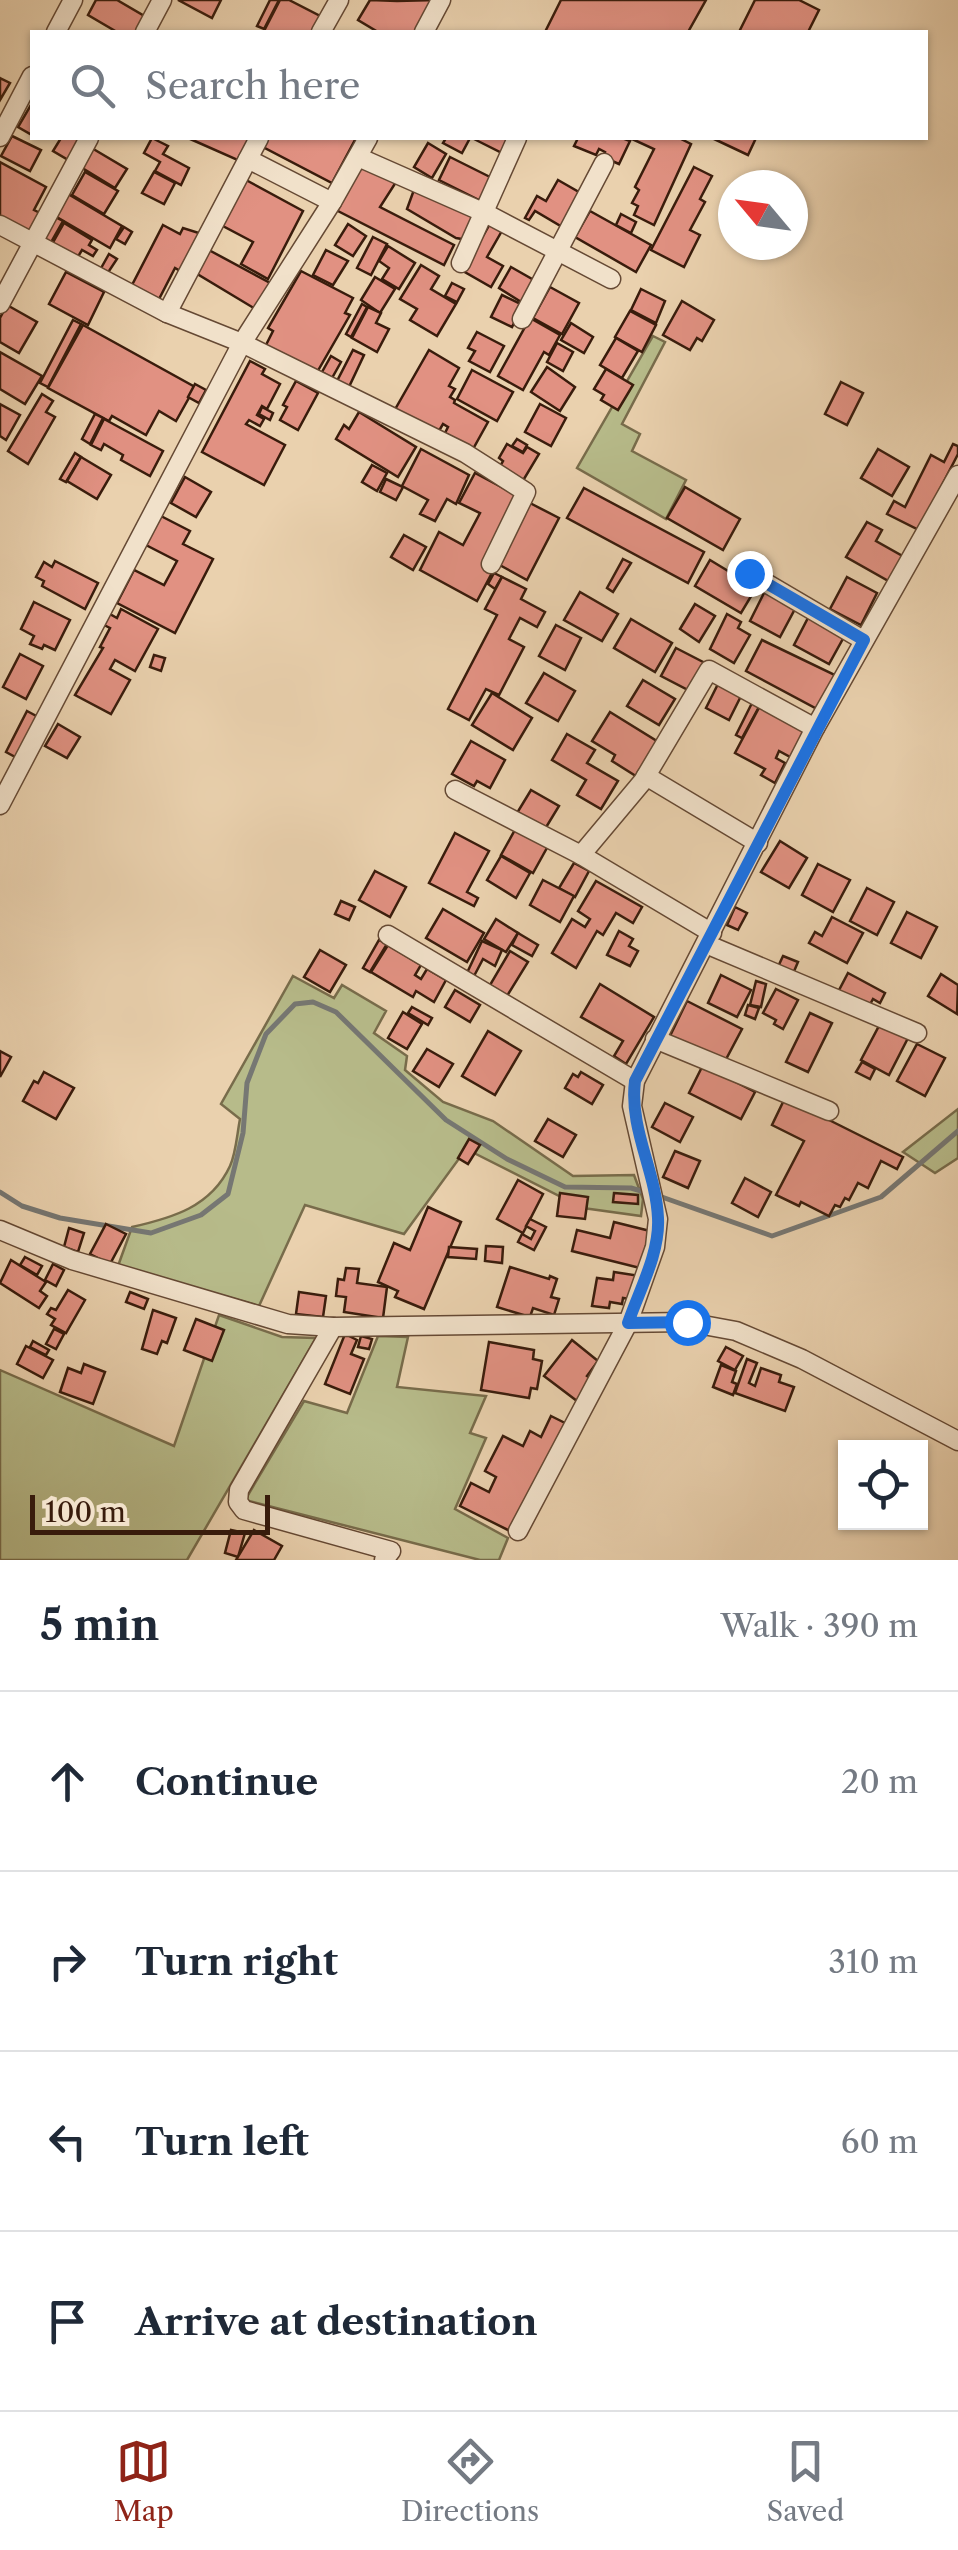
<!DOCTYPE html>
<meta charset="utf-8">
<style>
body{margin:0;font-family:"Libre Caslon Text",serif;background:#f2f2f3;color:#1f2937}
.controls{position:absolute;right:30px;bottom:30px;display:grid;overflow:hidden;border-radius:0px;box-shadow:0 2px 8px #0004}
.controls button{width:90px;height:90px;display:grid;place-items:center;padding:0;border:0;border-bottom:2px solid #e0e1e3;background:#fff;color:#1f2937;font:50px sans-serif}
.compass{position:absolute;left:718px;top:170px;width:90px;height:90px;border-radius:50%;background:#fff;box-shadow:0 2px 8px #0004;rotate:299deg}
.scale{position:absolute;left:30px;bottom:25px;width:240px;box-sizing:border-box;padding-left:10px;border:5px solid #391c0c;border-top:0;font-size:28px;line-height:35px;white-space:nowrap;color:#391c0c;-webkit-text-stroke:8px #f1e1ca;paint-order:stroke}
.stop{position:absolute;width:30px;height:30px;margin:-22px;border:8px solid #1a73e8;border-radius:50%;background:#fff}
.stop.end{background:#1a73e8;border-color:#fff;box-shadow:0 2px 10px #0008}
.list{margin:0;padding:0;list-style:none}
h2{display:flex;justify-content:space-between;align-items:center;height:130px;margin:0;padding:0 40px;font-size:42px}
h2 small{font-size:32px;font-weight:400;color:#747a83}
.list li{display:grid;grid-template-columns:65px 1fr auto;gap:30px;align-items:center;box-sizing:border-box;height:180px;padding:0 40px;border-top:2px solid #e0e1e3}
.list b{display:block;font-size:38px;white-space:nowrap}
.list em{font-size:32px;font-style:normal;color:#747a83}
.icon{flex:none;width:55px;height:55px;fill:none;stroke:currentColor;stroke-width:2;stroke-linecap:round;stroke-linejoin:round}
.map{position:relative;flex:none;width:958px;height:1560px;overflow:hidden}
.search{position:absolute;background:#fff;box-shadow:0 2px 8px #0004;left:30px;right:30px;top:30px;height:110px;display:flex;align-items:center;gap:25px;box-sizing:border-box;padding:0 35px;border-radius:0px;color:#747a83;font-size:38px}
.sheet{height:850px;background:#fff}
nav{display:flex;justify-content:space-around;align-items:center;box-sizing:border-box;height:140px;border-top:2px solid #e0e1e3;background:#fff;font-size:28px;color:#747a83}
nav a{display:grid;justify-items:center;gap:5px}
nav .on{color:#8f2418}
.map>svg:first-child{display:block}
.green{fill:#b7bb8a;stroke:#786c4b;stroke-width:2.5}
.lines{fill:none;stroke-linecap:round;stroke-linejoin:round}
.stream{stroke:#767773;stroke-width:5}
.building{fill:#e19182;stroke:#391c0c;stroke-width:2.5}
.minor-casing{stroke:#654934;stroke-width:21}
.minor{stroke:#f1e1ca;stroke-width:18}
.route{stroke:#1a73e8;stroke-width:12}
</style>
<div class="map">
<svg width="958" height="1560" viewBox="0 0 958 1560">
<rect width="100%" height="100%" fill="#ead1ae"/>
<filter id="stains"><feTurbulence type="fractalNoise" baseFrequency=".002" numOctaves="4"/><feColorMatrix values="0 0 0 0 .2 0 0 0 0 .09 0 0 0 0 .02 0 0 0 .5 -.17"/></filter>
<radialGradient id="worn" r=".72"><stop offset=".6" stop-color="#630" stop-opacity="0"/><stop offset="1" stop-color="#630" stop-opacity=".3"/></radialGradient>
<!-- green -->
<g class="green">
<polygon points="653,336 665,342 622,424 640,434 632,451 686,480 666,519 577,468"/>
<path d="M293,976L334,998L342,985L386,1011L374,1033L407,1056L405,1070L443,1102L493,1121L573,1176L634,1175L643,1199L641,1216L583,1208L466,1149L404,1234L305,1205L259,1306L118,1266L132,1227C172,1218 211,1207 230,1166C236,1153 237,1134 240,1119L221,1104Z"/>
<polygon points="958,1109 958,1158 935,1173 903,1152"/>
<polygon points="219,1315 282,1337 316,1338 187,1560 0,1560 0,1370 174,1446"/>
<polygon points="378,1336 408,1337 397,1387 486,1396 470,1433 486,1438 455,1509 508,1538 499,1560 480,1560 245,1500 304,1401 347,1413"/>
</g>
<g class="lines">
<!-- stream -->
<g class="stream">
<polyline points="0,1192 22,1206 60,1218 151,1233 201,1215 228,1194 243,1133 247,1083 266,1034 295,1004 313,1002 336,1012 446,1120 507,1159 565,1187 631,1188 648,1193"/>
<polyline points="659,1196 772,1236 881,1197 958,1131"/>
</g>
</g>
<!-- building -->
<g class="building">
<polygon points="96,0 117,0 146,17 137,32 117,32 88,15"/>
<polygon points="178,0 221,0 212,18"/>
<polygon points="270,0 279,0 264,29 257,26"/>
<polygon points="280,0 289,0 326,19 318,32 264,31"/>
<polygon points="370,0 397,1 437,0 418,32 378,32 358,20"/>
<polygon points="561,0 706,0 688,32 545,32"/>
<polygon points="755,0 799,0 819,10 808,32 739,32"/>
<polygon points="0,78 10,83 0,100"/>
<polygon points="32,103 32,135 18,127"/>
<polygon points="12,136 41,150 30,171 1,156"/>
<polygon points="61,138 84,138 70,161 53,151"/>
<polygon points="152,138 168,146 163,154 189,168 181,185 155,171 160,162 144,153"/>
<polygon points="188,138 255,138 242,162"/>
<polygon points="269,138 356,138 332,183 263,147"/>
<polygon points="446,138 470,138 462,153 443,143"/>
<polygon points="472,138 515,138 506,155"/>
<polygon points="578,138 622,138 630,141 619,164 603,157 605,152 599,149 596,155 574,146"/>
<polygon points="630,138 679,138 691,144 654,225 634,215 638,206 632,203 639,190 635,187 654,149"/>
<polygon points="712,138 756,138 748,155"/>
<polygon points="428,143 446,154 432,178 414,167"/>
<polygon points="90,147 127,169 115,188 79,166"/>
<polygon points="450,157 494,179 483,202 439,180"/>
<polygon points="359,159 398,179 380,207 454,245 444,265 334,209"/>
<polygon points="0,162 46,187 34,210 42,214 29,237 0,221"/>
<polygon points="694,167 712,176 700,199 705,202 690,230 700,235 684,267 651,250"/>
<polygon points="85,172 118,191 104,214 72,195"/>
<polygon points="154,172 175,183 164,204 142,193"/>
<polygon points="246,180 303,211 268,279 241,264 253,242 221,225"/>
<polygon points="558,180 584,195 564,228 535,211 529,220 525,218 537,196 546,201"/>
<polygon points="415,187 475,215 468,240 456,238 407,209"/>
<polygon points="68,194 122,226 110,248 55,216"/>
<polygon points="590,211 651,245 636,272 575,237"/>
<polygon points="621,214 636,222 631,233 616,225"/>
<polygon points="55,217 63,221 50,244 42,239"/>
<polygon points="491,222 503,229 487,257 503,266 491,287 463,271"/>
<polygon points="64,223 92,240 89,245 97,250 93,256 82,250 76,260 51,246"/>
<polygon points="348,224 366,236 353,256 335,245"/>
<polygon points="163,225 180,234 183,228 202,234 182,272 175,268 158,301 131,287"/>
<polygon points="124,227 132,232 125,244 116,239"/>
<polygon points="373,237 387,244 371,275 357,268"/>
<polygon points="388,246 415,263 399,289 382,279 389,268 379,261"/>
<polygon points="207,249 272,284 257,310 194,272"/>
<polygon points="326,250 348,261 333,285 313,275"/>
<polygon points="109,254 117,259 107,274 100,270"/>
<polygon points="421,265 439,276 431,289 456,304 437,336 410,320 417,309 400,299"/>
<polygon points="511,267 539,283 526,305 499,288"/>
<polygon points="301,271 353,298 345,313 350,315 316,374 265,347 273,331 268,328"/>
<polygon points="66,272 104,292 88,325 49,304"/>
<polygon points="375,277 395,289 380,313 361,300"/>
<polygon points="452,283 464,289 457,302 445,296"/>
<polygon points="550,287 579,303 562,334 533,318"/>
<polygon points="641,289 665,301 656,323 631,310"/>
<polygon points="502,295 523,305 512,327 491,317"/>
<polygon points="682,301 714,320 702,341 697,338 690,350 663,335"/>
<polygon points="362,304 367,307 351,337 346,334"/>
<polygon points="7,305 37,322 19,353 0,342 0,318"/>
<polygon points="368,307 381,313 376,323 389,329 377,352 352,338"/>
<polygon points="630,311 656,325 642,352 615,337"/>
<polygon points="530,318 560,335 549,355 544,352 523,390 498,376"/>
<polygon points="73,320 81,324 48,387 40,383"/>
<polygon points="571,323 593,337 584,353 561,340"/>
<polygon points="83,325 195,387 176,421 159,411 146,435 112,416 109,421 48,388"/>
<polygon points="477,332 504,346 490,372 469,361 475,351 468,348"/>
<polygon points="616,338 638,351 622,378 600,365"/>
<polygon points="557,343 573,352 563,371 547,362"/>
<polygon points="353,350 364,355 348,389 336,383"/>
<polygon points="429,350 459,368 449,386 455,389 450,397 455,400 454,403 488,422 473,449 445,433 448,427 443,424 436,436 393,413"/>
<polygon points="0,352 42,376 25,404 0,389"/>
<polygon points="331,356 341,362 332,378 322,372"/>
<polygon points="250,361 265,369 262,374 280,384 267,409 262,406 257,415 264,419 260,426 249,420 246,424 285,445 264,485 202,452"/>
<polygon points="547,367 575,387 560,411 531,392"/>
<polygon points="606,369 633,385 618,410 601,400 604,395 594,389"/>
<polygon points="472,370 513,392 497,421 457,399"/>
<polygon points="296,381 318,393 298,430 280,420 287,407 283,405"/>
<polygon points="841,382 863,393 847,425 825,414"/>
<polygon points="195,384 206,390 199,403 188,397"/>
<polygon points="42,394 53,401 46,412 55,417 28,464 8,451"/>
<polygon points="0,404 20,415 6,440 0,436"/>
<polygon points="540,404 566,418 551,446 525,432"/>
<polygon points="262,407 273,413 270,420 259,414"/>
<polygon points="359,412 416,447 398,477 336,439 344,425 349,429"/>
<polygon points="95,414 103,418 90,444 82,439"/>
<polygon points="104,419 163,451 150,476 121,460 123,455 104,444 101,450 91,445"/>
<polygon points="517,439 527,445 523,452 512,446"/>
<polygon points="507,444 523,453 527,447 539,454 521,484 498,470 503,461 499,458"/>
<polygon points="953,444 958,446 958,454 919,530 887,514 894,501 905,507 931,455 944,462"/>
<polygon points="421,449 469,475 456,504 447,499 435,521 420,514 428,500 402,486"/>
<polygon points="878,449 909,467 892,496 861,478"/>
<polygon points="75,453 81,457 66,482 60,479"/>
<polygon points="81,457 111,475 97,499 67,481"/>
<polygon points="372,465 387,473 377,491 362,482"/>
<polygon points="475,473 520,497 494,569 477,601 420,570 439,532 463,545 480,513 459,503"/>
<polygon points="185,477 211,492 196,517 171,503"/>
<polygon points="386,479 403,487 396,500 380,492"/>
<polygon points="685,487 740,519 723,550 667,518"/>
<polygon points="584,488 704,552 688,583 567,518"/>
<polygon points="528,502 559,518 527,580 496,563"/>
<polygon points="157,514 190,531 183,544 213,559 175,633 117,603 134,570 164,585 177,561 142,543"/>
<polygon points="867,522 882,530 876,541 906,558 892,583 846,557"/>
<polygon points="404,535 426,547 413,570 391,557"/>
<polygon points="623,559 631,563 613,592 607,588"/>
<polygon points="710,560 756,588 741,613 695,586"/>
<polygon points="55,561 98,583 85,609 42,586 44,581 36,577 44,562 52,567"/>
<polygon points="494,573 502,577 495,589 488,584"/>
<polygon points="502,577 526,589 521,599 545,612 537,627 520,618 509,639 524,647 499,695 486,689 469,720 448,709 497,615 485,609"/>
<polygon points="847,577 877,593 861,625 830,609"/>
<polygon points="765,591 796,607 780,637 750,621"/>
<polygon points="580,592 618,614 602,641 564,620"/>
<polygon points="34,602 70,620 55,650 44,645 42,649 30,644 34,636 21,629"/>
<polygon points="695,604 715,616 699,642 680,629"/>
<polygon points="121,609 158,629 135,671 115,660 110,669 130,680 111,714 75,695 103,648 100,647 110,628 102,624 108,613 117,618"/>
<polygon points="727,614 741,622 738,628 750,635 734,663 710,649"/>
<polygon points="809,616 845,635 829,664 794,645"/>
<polygon points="631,619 672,643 655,672 614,648"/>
<polygon points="556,625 581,638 565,670 539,656"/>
<polygon points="762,640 837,676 819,710 746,671"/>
<polygon points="676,648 705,663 690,691 661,676"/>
<polygon points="20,654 43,666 26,699 3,687"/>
<polygon points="154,655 165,658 161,671 150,667"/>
<polygon points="544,673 575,691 558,721 526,703"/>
<polygon points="643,680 675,699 659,725 627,706"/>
<polygon points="720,680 743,692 729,720 706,708"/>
<polygon points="492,693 532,718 513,750 472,725"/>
<polygon points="753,701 760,705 742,738 736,735"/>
<polygon points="761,704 810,730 794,759 779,751 776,758 785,763 775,783 761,775 765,769 735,753"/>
<polygon points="27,711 40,718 19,759 6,752"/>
<polygon points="610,712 660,743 639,778 612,761 615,755 592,741"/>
<polygon points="58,724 80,737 67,758 45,746"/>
<polygon points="567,734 595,750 587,763 618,781 601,809 577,795 586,780 552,760"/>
<polygon points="471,741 505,760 490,788 477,781 474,786 452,774"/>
<polygon points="531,790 559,806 545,829 517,813"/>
<polygon points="516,828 548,846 533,873 501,855"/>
<polygon points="455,833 489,851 467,892 478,898 474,906 429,883"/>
<polygon points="780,841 807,858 789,888 761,872"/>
<polygon points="501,856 530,873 516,898 487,880"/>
<polygon points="574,863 589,871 575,897 559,888"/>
<polygon points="818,864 850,880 833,912 802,895"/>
<polygon points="375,871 406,887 390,917 359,900"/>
<polygon points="543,880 574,896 560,922 530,905"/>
<polygon points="596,881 642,907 633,923 616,913 603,935 597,931 576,968 552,953 572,919 585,927 590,919 578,911"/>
<polygon points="867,888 894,902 877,935 850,921"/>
<polygon points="341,901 355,907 349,920 335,914"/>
<polygon points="735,907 747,913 738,930 727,925"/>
<polygon points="443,909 484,933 467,962 426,938"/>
<polygon points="907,912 937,927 921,958 891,943"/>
<polygon points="832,917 863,933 847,963 809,943 815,932 822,936"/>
<polygon points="496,919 518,933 506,952 484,939"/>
<polygon points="619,931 633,939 629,946 638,951 630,966 607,955"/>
<polygon points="518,933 538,945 532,956 512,945"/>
<polygon points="379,940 387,944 370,972 363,968"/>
<polygon points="482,941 502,950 495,966 483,959 473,978 466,975"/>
<polygon points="388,945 421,965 415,975 421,979 427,969 446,980 434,1002 416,991 413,997 371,972"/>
<polygon points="320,950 346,965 330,992 304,977"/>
<polygon points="510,951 528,962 507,996 490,985"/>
<polygon points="783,956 798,962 792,976 777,969"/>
<polygon points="848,973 885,993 880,1003 873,999 867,1010 837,994"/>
<polygon points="941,974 958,985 957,1014 928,996"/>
<polygon points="721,975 751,990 737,1017 708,1003"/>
<polygon points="756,981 766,984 761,1007 750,1005"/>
<polygon points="600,984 654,1017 626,1064 614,1056 623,1041 581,1017"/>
<polygon points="776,989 798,1000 783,1029 774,1024 776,1020 763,1013"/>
<polygon points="455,990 480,1005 470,1022 445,1007"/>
<polygon points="687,1001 742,1029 724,1063 670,1036"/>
<polygon points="748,1005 759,1008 755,1019 745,1015"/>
<polygon points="412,1007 432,1018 428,1025 408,1013"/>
<polygon points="403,1012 422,1024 407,1049 388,1038"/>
<polygon points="810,1013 832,1023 808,1072 786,1062"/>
<polygon points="880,1024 908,1038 889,1075 861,1060"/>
<polygon points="488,1031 521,1051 495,1095 462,1076"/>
<polygon points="917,1044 945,1058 925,1096 897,1081"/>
<polygon points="427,1049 453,1064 439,1087 413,1071"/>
<polygon points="0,1051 11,1057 0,1077"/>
<polygon points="862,1062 875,1069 870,1079 856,1072"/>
<polygon points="703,1065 755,1092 741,1119 689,1093"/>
<polygon points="44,1072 74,1088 56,1119 23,1101 34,1081 38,1083"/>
<polygon points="581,1072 603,1085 592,1104 565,1088 573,1074 578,1077"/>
<polygon points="785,1098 903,1157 897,1169 881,1161 868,1188 858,1183 849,1200 845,1198 840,1207 835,1205 829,1216 801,1202 799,1206 776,1195 804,1141 772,1125"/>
<polygon points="665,1103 693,1117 680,1142 652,1127"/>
<polygon points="548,1119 576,1135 563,1157 535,1141"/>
<polygon points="469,1139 480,1145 468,1164 458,1158"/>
<polygon points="675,1151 700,1161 688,1188 663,1177"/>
<polygon points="745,1178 771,1192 758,1217 732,1203"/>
<polygon points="518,1180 543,1194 523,1233 497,1219"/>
<polygon points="560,1193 588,1197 585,1219 557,1216"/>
<polygon points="614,1193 638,1195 638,1204 613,1202"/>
<polygon points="428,1207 461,1222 424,1309 395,1297 398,1291 378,1282 394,1243 410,1250"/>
<polygon points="530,1219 546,1227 534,1250 518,1242 522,1234 531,1239 535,1231 526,1226"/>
<polygon points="614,1222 650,1231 640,1268 572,1251 577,1230 610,1238"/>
<polygon points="106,1224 126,1234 110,1264 90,1254"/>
<polygon points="69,1228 84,1233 78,1252 64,1247"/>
<polygon points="486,1246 503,1247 502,1263 485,1261"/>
<polygon points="449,1247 477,1249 476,1259 448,1257"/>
<polygon points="25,1257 42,1266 37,1275 20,1265"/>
<polygon points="11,1260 46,1282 40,1291 47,1296 39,1308 0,1283"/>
<polygon points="53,1264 64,1270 56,1286 45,1280"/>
<polygon points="510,1267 549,1279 550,1276 557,1279 551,1297 559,1299 554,1315 533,1308 530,1317 497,1307"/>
<polygon points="346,1268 359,1269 357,1283 387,1287 383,1318 344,1312 346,1297 336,1296 338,1279 344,1280"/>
<polygon points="614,1272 640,1276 636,1300 623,1298 622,1304 610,1302 609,1308 592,1306 597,1278 613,1280"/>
<polygon points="68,1290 85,1300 66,1333 51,1325 55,1319 47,1314 51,1308 56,1310"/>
<polygon points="130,1292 148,1299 144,1309 126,1302"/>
<polygon points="299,1292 326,1296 323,1317 296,1314"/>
<polygon points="153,1310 176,1318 167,1343 162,1341 157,1354 142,1349"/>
<polygon points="196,1319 224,1330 212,1361 184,1350"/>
<polygon points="54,1329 64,1334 56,1349 46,1344"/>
<polygon points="345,1334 357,1340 351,1354 364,1359 350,1394 325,1384"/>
<polygon points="361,1336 372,1339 369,1349 358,1347"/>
<polygon points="572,1340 598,1361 587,1376 594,1381 577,1401 544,1376"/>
<polygon points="33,1341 49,1350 46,1355 30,1347"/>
<polygon points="489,1342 534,1350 533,1359 542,1361 537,1389 531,1388 529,1398 481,1390"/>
<polygon points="26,1346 53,1360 43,1378 17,1364"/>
<polygon points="726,1347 743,1356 735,1370 718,1361"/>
<polygon points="747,1359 757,1363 749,1383 755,1386 761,1368 781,1375 779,1382 794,1387 785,1411 735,1393"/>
<polygon points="84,1364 105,1372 93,1404 60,1392 68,1368 81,1373"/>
<polygon points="721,1365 736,1371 732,1382 737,1384 733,1395 713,1387"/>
<polygon points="551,1416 565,1423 512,1532 460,1506 471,1483 489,1492 496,1477 485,1471 503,1436 523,1446 530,1431 541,1437"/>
<polygon points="231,1530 245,1533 238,1557 225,1553"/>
<polygon points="254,1530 282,1546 274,1560 236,1560"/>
</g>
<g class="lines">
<!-- minor casing -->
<g class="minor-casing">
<g id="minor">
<polyline points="56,32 73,0"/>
<polyline points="145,32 162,0"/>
<polyline points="321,32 339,0"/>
<polyline points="424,32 441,0"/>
<polyline points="0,137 32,76"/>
<polyline points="358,157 485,213 611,279"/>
<polyline points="248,159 332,202"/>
<polyline points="0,225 167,313 242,343 465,453 526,492 491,564"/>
<polyline points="461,263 517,138"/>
<polyline points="0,304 89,138"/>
<polyline points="167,313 259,138"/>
<polyline points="522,319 604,163"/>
<polyline points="749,573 863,640"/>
<polyline points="646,776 758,843"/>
<polyline points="455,790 581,855 712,933"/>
<polyline points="0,805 242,343 332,202 368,138"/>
<polyline points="581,855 643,781 709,670 815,728"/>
<polyline points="388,935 635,1081"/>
<polyline points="706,944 917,1033"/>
<polyline points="655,1039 829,1111"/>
<polyline points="0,1230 72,1260 288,1324 333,1327 687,1322 736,1331 802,1359 958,1441"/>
<polyline points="333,1327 239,1490 238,1502 244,1510 391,1551 384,1560"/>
<polyline points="518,1531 628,1323 655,1247 658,1219 632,1106 635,1081 815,728 958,475"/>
</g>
</g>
<!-- minor -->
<use href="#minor" class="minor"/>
</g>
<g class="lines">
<!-- route -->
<path class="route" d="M687,1322L628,1323C639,1291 660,1253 658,1218C656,1171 629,1129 635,1081L864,640L749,573"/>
</g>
<rect width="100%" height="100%" filter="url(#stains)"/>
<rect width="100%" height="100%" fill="url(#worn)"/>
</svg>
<div class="controls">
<button><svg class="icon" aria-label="locate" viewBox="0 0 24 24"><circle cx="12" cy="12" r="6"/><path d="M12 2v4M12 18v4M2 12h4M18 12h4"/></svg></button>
</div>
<svg class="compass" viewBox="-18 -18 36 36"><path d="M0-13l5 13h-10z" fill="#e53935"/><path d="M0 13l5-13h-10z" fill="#747a83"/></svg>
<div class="scale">100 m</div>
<div class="stop" style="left:687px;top:1322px"></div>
<div class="stop end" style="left:749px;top:573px"></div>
<div class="search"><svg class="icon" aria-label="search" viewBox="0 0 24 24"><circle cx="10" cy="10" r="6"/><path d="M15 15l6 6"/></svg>Search here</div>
</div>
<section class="sheet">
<h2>5 min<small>Walk · 390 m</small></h2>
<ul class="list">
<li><svg class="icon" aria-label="ahead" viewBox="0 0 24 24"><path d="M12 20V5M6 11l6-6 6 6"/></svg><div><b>Continue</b></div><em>20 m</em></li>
<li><svg class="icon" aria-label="right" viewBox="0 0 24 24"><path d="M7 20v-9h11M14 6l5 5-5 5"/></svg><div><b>Turn right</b></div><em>310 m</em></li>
<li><svg class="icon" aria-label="left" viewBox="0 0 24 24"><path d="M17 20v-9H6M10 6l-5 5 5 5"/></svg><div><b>Turn left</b></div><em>60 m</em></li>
<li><svg class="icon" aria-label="arrive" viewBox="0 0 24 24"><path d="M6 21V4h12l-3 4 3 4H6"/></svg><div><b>Arrive at destination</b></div></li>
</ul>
</section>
<nav>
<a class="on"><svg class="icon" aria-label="map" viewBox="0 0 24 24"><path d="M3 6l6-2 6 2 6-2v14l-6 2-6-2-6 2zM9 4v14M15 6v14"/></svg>Map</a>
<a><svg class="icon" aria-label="directions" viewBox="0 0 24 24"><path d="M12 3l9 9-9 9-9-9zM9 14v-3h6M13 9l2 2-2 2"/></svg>Directions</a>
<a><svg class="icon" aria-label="saved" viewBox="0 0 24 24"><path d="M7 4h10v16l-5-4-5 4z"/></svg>Saved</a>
</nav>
